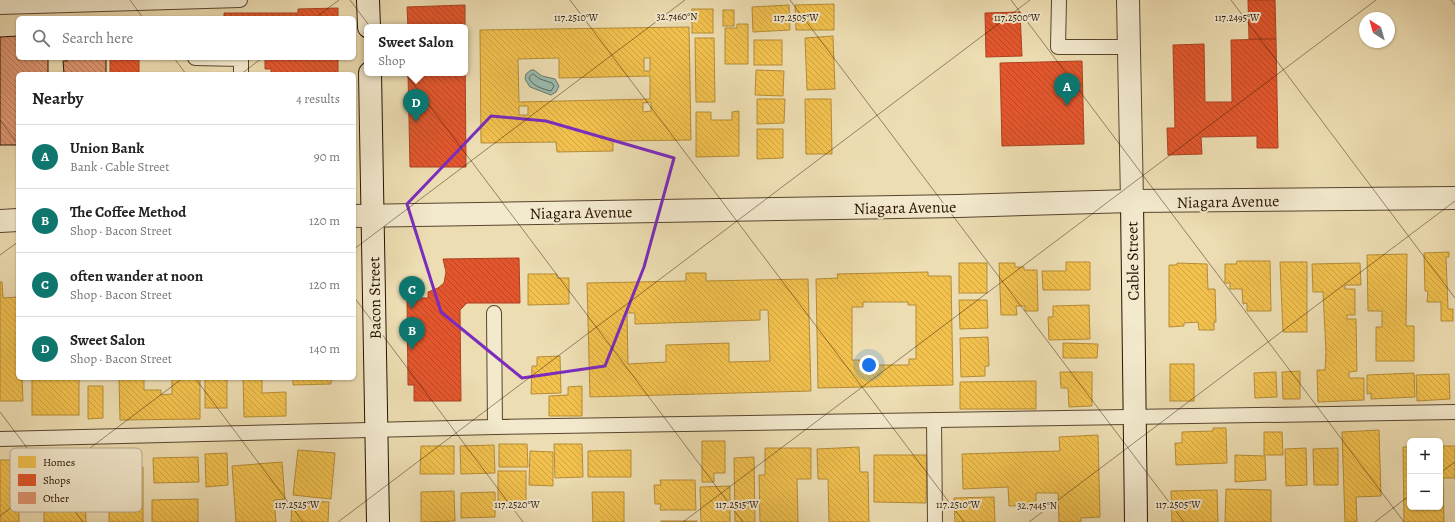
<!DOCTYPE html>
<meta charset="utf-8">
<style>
body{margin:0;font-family:Alegreya,serif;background:#f2f2f2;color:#222}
.controls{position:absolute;right:12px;bottom:12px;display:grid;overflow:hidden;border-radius:6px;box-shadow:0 1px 3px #0004}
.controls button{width:36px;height:36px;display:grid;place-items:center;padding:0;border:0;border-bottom:1px solid #e0e0e0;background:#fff;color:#222;font:20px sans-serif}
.compass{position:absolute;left:1359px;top:12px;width:36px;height:36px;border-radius:50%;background:#fff;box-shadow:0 1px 3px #0004;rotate:323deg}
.you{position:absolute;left:869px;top:365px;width:14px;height:14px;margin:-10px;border:3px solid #fff;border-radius:50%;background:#1a73e8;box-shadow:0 0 0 6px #1a73e833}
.badge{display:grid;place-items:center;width:26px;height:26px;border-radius:50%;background:#0f766e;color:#fff;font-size:13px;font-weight:700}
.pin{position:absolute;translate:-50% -33px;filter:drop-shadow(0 1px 2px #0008)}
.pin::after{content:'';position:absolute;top:21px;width:14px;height:12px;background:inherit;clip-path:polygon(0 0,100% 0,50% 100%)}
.popup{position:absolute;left:364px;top:24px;width:104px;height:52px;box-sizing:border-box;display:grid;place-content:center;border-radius:6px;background:#fff;filter:drop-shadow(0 1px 3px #0005);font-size:13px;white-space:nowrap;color:#767676}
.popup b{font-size:15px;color:#222}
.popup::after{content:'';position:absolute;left:50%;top:100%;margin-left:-8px;border:8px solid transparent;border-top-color:#fff}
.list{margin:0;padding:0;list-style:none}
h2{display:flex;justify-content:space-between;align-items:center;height:52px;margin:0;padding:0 16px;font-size:17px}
h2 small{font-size:13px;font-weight:400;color:#767676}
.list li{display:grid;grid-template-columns:26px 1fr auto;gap:12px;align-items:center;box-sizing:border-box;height:64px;padding:0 16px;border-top:1px solid #e0e0e0}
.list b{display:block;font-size:15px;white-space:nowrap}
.list p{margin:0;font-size:13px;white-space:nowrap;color:#767676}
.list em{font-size:13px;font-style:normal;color:#767676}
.icon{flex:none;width:22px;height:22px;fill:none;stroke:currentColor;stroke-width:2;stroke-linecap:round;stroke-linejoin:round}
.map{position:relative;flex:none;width:1455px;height:522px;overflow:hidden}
.search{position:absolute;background:#fff;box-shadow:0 1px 3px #0004;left:16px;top:16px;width:340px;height:44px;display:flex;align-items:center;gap:10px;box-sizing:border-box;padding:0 14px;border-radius:6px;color:#767676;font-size:15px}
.panel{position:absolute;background:#fff;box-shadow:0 1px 3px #0004;left:16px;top:72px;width:340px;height:308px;border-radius:6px}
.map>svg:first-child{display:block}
.water{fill:#99bbaf;stroke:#6b776a}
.homes{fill:url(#homes-back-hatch);stroke:#b58c37;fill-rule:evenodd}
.shops{fill:url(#shops-back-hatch);stroke:#ab4221}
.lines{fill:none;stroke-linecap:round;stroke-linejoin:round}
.shore{stroke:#606658;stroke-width:1}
.building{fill:url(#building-back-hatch);stroke:#261202}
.lane-casing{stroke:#58452e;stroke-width:16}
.street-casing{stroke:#58452e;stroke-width:24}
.secondary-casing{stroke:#261202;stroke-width:24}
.lane{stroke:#f3e9cd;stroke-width:14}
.street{stroke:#f3e9cd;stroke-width:22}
.secondary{stroke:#f3e9cd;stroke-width:22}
.marked{fill:none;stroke:#7b2cbf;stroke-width:3;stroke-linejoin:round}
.ticks{fill:none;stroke:#261202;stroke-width:1;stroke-opacity:0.45}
.labels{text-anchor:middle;stroke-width:4;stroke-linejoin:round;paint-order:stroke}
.street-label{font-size:16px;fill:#261202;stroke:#f3e9cd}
.key{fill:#f3e9cd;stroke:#b6a890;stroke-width:1}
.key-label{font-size:11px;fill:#261202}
.ticks-label{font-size:10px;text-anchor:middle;fill:#261202;stroke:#f3e9cd;stroke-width:4;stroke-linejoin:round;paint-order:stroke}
</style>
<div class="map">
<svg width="1455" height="522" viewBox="0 0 1455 522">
<defs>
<pattern id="homes-back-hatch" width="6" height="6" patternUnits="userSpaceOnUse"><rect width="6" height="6" fill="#f2c14e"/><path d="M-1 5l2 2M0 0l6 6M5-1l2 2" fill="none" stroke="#cfa542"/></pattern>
<pattern id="shops-back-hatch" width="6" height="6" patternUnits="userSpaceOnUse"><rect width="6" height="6" fill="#e4572e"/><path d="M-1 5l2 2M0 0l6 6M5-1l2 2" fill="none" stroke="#b94725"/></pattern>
<pattern id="building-back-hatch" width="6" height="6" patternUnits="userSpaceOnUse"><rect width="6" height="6" fill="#e09772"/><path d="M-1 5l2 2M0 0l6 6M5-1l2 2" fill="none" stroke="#b57a5b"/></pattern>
</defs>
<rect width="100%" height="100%" fill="#edddb2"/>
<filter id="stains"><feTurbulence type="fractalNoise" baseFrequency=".005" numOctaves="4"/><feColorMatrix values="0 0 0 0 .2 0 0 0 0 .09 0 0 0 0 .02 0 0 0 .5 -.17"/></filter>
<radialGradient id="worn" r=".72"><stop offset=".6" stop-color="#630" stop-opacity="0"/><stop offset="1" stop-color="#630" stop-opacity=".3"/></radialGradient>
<!-- water -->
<polygon class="water" points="531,70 534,70 542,76 555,79 559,86 556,92 551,95 530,87 525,79 526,74"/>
<!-- homes -->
<g class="homes">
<polygon points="834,4 834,30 796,30 795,5"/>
<polygon points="789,5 790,30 753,32 752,7"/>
<rect x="692" y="9" width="21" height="24"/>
<rect x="723" y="10" width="11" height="16"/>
<polygon points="737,24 748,24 748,64 725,64 725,28 737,28"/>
<path d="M689,27L691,140L613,141V151L557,152L556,142L481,143L480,30ZM559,58V78L650,76V99L519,102L518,59ZM644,58H650V71H644ZM651,102V111L643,112V103ZM519,106H528V115H519Z"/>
<polygon points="833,36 835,89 807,90 805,38"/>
<polygon points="695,38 714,38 715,102 696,102"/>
<rect x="754" y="40" width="28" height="25"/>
<polygon points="756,70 784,71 783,96 755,95"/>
<polygon points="757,99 785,99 784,123 757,124"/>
<polygon points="805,99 831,99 832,154 806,154"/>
<polygon points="739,111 739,156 696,157 696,112 711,112 711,120 732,120 732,112"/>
<polygon points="757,129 783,129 783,158 757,159"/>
<polygon points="1449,252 1449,257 1446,257 1448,309 1453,309 1453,321 1441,321 1441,302 1427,302 1428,291 1425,291 1424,253"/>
<polygon points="1407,254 1406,326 1414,326 1414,361 1376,361 1376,327 1382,327 1382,311 1368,311 1367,255"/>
<polygon points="1237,261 1270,261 1271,311 1247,311 1247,303 1243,304 1242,289 1230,289 1230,283 1225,283 1225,264 1236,264"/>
<polygon points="1066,262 1090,262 1090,290 1043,290 1042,271 1066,271"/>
<polygon points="1280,262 1307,262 1307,332 1283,332"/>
<rect x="959" y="263" width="28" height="30"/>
<polygon points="999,263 1015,263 1015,267 1024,267 1024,270 1037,270 1038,311 1025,311 1025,306 1016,306 1017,315 1001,315"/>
<polygon points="1177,263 1207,264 1208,289 1215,289 1216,322 1214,322 1214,330 1199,330 1198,322 1184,323 1184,326 1169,327 1169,265 1177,265"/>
<polygon points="1360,263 1361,285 1345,285 1345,289 1355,289 1355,315 1347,315 1347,319 1356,319 1357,371 1349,372 1349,378 1364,378 1364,400 1318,402 1317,370 1325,370 1326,352 1323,292 1313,292 1312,264"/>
<path d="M928,272V276H951L953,385L818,388L816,279L838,278L837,274ZM863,302H908V305H916V359H909V365H860V360H852V307H863Z"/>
<path d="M686,273H706V281L808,279L811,391L590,397L587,283L686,281ZM760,310H768L770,361L729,362V343L666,345V362L628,364L627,313H635V324L760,320Z"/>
<polygon points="528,274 557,274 557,278 569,278 569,304 528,305"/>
<polygon points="0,282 2,282 3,298 18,297 18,378 22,378 23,401 0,401"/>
<polygon points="959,300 987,300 988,328 960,329"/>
<polygon points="1089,305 1090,339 1049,340 1048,317 1053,317 1053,306"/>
<polygon points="988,337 989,366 985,366 985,376 961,377 960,338"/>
<polygon points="1063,343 1098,344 1097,358 1063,358"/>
<polygon points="560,356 561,393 531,394 532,366 537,366 537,357"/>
<rect x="1170" y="364" width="24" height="37"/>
<polygon points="1300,371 1300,399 1283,399 1282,372"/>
<polygon points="1060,372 1092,372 1092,406 1069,407 1068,388 1061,388"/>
<polygon points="1276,372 1277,397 1255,398 1254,373"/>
<polygon points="1414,373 1415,397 1371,399 1371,393 1367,394 1367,375"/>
<polygon points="1449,374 1450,399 1417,401 1416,375"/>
<rect x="32" y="378" width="47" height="37"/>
<polygon points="119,378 144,378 144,390 161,390 161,395 172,394 172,378 200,378 200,419 120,420"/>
<rect x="205" y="378" width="22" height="30"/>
<polygon points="243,378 262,378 262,393 286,392 286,416 244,417"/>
<polygon points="293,378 331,378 331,384 293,385"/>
<polygon points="1036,381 1036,409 960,409 960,382"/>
<polygon points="88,386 103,386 103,418 88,419"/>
<polygon points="582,386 582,416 549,416 549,396 568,395 568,387"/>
<polygon points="1213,428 1226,428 1227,463 1176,465 1175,443 1182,443 1182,432 1213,431"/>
<polygon points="1379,430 1381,496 1356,497 1357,522 1345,522 1342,432"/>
<polygon points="1264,432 1282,432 1283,455 1264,455"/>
<polygon points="1098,435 1100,517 1081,518 1081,522 1059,522 1058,493 1036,493 1036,505 1009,506 1008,487 963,489 962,454 1060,451 1059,437"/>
<polygon points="702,441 725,441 725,473 714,473 714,482 702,482"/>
<polygon points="499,444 527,444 528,467 499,467"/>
<polygon points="554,444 582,444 583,477 555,478"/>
<polygon points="494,445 495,473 461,474 460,446"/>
<polygon points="421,446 454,446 454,474 420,474"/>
<polygon points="1440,446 1455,446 1455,478 1443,478 1444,522 1404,522 1403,447 1410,447 1410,507 1440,507"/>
<polygon points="859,447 860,472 868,472 869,522 829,522 828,479 818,479 817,449"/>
<polygon points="765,448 811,448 811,479 797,479 798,522 760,522 759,475 765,475"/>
<polygon points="1306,448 1307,485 1286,486 1285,449"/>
<polygon points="1338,448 1338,485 1314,485 1313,449"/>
<polygon points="298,450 335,453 331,499 293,495"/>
<polygon points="631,450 631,477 588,477 588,451"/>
<polygon points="530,451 553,452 553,486 529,485"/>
<polygon points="227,453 228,485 206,487 205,454"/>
<polygon points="874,455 927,455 926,503 874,502"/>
<polygon points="1235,455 1265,456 1266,480 1235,482"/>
<polygon points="198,457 199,482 154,483 153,458"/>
<polygon points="754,457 755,522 735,522 734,458"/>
<polygon points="90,458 90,489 85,489 86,522 44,522 44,482 35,482 35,459"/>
<rect x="0" y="460" width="19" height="62"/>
<polygon points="282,462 285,499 274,500 276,522 236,522 232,466"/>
<polygon points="143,467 143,522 109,522 109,507 103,507 103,504 93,504 92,468"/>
<rect x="498" y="471" width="28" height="34"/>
<polygon points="660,480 695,480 696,510 660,510 661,504 655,504 654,485 661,485"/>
<polygon points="730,486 730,522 701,522 700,487"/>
<polygon points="1226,489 1271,490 1271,522 1225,522"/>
<polygon points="1217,490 1218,522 1172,522 1171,491"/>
<polygon points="454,491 455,521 421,522 421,492"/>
<polygon points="495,492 495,517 461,518 461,493"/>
<polygon points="592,492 624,492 624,522 593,522"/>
<polygon points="994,497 995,522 955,522 954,498"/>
<polygon points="198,499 198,522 152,522 152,500"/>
<polygon points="292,501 329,502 328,522 291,522"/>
<rect x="661" y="521" width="36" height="1"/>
</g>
<!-- shops -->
<g class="shops">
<polygon points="1248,0 1275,0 1276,39 1249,39"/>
<polygon points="465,5 465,27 408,27 407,7"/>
<polygon points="338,8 338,18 224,18 224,13 298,13 298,9"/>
<polygon points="1020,12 1022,56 986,57 985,13"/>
<polygon points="1276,39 1278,148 1257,148 1257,136 1201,137 1202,154 1168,155 1167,128 1175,128 1173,45 1204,44 1205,102 1232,102 1231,40"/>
<polygon points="465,45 466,167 410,167 408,73 465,73"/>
<rect x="110" y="58" width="29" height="16"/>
<polygon points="265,58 338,58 338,74 271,74 271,69 265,69"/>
<polygon points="1082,61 1084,144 1002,146 1000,63"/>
<polygon points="519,258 520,303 467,303 460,310 461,401 414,401 414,385 408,385 407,298 428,298 428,292 438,288 444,283 446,272 443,259"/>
</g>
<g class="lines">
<!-- shore -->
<path class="shore" d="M533,74L540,79L552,83L554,86L551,91C543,89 532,86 529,78Z"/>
</g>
<!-- building -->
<g class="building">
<polygon points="18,36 18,58 48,58 48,74 18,74 18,145 0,145 0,37"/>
<polygon points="67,58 106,58 106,74 64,74 63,61 67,61"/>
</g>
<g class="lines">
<!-- lane casing -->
<g class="lane-casing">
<g id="lane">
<polyline points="1059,0 1058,47 1129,47"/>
<polyline points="0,7 240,0"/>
<polyline points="195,58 241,59 241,74"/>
<polyline points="494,313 495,427"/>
<polyline points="934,420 935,522"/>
<polyline points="0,439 495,427 1455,412"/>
</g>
</g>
<!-- street casing -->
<g class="street-casing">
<g id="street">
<polyline points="1128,0 1132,201"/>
<polyline points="354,216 958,206 1132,201 1455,198"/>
<polyline points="0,221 18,220"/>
</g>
</g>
<!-- secondary casing -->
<g class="secondary-casing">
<g id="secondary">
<polyline points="368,0 369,27"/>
<polyline points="370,73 378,522"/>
<polyline points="1132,201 1136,522"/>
</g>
</g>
<!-- lane -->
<use href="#lane" class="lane"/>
<!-- street -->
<use href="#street" class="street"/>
<!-- secondary -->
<use href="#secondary" class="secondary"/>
</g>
<!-- marked area -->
<path class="marked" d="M491,116L546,121L674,158L644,267L605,366L522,378L441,312L407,204Z"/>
<!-- ticks -->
<path class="ticks" d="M130,0L143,18M350,0L743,522M570,0L964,522M790,0L1184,522M1011,0L1404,522M1231,0L1455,298M1451,0L1455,5M315,18L339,0M174,58L186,74M241,74L262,58M0,120L18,144M354,249L685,0M0,255L18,242M354,297L523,522M195,378L303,522M0,412L83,522M1440,473L1455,462M0,516L183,378M338,522L1030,0M683,522L1376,0M1029,522L1455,201M1375,522L1410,495"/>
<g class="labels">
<!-- street labels -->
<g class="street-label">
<text transform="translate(1228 201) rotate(-1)" y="6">Niagara Avenue</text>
<text transform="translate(905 207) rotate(-1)" y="6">Niagara Avenue</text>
<text transform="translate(581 212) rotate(-1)" y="6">Niagara Avenue</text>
<text transform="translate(1132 261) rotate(-91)" y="6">Cable Street</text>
<text transform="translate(374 298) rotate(-91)" y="6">Bacon Street</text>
</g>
</g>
<!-- legend -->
<rect x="10" y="448" width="132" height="64" rx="6" class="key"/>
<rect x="18" y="456" width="18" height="12" fill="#f2c14e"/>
<rect x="18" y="474" width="18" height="12" fill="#e4572e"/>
<rect x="18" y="492" width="18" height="12" fill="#e09772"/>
<g class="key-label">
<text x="43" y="466">Homes</text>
<text x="43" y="484">Shops</text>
<text x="43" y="502">Other</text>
</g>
<g class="ticks-label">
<text x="677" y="20">32.7460°N</text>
<text x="576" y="21">117.2510°W</text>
<text x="796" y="21">117.2505°W</text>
<text x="1017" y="21">117.2500°W</text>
<text x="1237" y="21">117.2495°W</text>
<text x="297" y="508">117.2525°W</text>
<text x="517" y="508">117.2520°W</text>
<text x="737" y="508">117.2515°W</text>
<text x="958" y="508">117.2510°W</text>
<text x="1178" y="508">117.2505°W</text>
<text x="1037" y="509">32.7445°N</text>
</g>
<rect width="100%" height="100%" filter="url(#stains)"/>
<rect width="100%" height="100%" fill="url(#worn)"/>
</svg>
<div class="controls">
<button>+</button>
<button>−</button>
</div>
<svg class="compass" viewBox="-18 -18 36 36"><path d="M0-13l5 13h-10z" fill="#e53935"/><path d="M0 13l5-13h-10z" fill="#767676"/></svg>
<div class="you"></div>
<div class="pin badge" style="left:1067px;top:106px">A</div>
<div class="pin badge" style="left:412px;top:350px">B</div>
<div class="pin badge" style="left:412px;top:309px">C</div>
<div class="pin badge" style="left:416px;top:122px">D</div>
<div class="popup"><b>Sweet Salon</b>Shop</div>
<div class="search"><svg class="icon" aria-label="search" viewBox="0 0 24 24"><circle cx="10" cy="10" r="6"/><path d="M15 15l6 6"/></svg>Search here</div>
<section class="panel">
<h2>Nearby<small>4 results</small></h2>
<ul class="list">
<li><span class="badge">A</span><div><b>Union Bank</b><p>Bank · Cable Street</p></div><em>90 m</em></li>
<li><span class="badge">B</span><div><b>The Coffee Method</b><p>Shop · Bacon Street</p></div><em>120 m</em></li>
<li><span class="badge">C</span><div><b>often wander at noon</b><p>Shop · Bacon Street</p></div><em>120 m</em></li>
<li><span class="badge">D</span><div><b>Sweet Salon</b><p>Shop · Bacon Street</p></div><em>140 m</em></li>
</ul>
</section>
</div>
